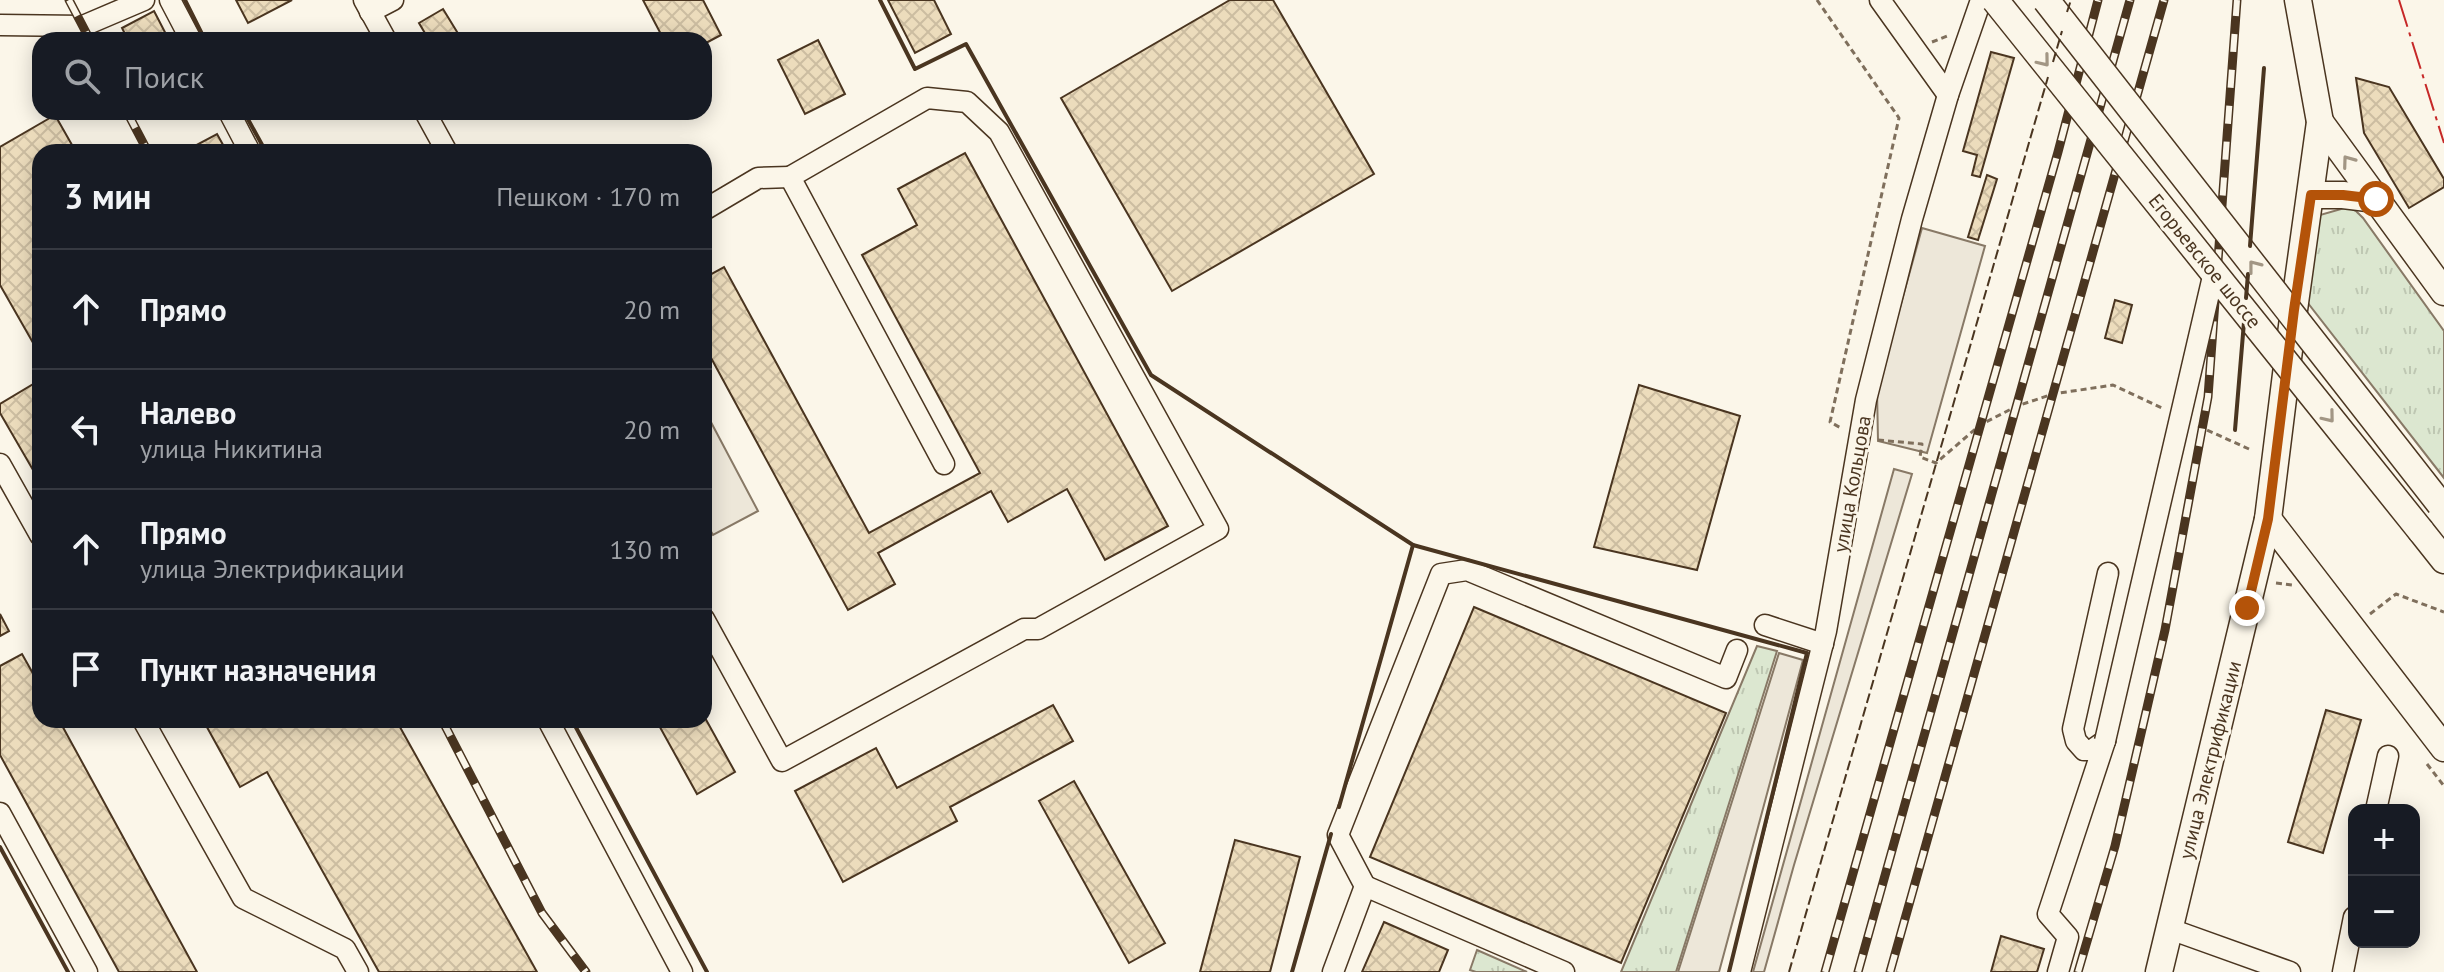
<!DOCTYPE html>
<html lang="ru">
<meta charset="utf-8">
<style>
body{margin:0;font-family:"PT Sans",sans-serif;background:#242831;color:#f1f3f6}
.controls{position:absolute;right:24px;bottom:24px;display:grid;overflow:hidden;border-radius:16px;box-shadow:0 4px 20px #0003}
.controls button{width:72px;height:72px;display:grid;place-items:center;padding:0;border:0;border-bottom:2px solid #363941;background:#171b24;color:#f1f3f6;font:40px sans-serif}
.stop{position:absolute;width:24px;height:24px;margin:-18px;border:6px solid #b45309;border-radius:50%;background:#fff}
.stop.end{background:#b45309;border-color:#fff;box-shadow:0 2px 8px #0008}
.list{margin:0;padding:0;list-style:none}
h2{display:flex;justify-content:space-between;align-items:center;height:104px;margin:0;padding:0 32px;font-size:34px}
h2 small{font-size:26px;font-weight:400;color:#9ea1a6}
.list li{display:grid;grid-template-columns:52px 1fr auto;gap:24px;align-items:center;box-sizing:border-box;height:120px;padding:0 32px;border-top:2px solid #363941}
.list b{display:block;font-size:30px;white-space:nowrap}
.list p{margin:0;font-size:26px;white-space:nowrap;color:#9ea1a6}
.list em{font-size:26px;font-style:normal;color:#9ea1a6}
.icon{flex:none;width:44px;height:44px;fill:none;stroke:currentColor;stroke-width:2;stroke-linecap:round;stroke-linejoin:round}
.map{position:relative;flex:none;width:2444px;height:972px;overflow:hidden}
.search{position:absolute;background:#171b24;box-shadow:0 4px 20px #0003;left:32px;top:32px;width:680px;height:88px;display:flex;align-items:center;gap:20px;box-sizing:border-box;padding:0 28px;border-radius:24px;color:#9ea1a6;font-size:30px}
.panel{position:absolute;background:#171b24;box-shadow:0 4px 20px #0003;left:32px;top:144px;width:680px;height:584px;border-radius:24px}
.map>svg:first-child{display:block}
.grass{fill:url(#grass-tufts);stroke:#887966;stroke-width:2}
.parking{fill:#ede7d9;stroke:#887966;stroke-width:2}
.building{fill:url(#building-cross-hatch);stroke:#4a3520;stroke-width:2}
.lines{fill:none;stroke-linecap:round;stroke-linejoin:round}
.minor-casing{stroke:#4a3520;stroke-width:23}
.major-casing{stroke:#4a3520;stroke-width:29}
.path{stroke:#7f6f5c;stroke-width:3;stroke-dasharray:6 4;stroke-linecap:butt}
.minor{stroke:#fbf6e9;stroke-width:20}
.major{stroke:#fbf6e9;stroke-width:26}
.rail-casing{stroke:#4a3520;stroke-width:9}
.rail{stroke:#fbf6e9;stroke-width:6;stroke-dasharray:18;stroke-linecap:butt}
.minor-bridge-casing{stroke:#4a3520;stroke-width:23;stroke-linecap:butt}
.major-bridge-casing{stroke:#4a3520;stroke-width:29;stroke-linecap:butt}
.minor-bridge{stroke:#fbf6e9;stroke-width:20}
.major-bridge{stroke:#fbf6e9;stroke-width:26}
.fence{stroke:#4a3520;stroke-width:2;stroke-dasharray:10 4;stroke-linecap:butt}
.wall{stroke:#4a3520;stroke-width:4}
.power{stroke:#c62828;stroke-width:2;stroke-dasharray:28 6 4 6;stroke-linecap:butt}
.oneway{stroke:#a29684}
.route{stroke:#b45309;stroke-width:10}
.labels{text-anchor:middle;stroke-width:6;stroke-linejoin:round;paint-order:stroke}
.street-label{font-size:20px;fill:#4a3520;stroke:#fbf6e9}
</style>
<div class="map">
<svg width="2444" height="972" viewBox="0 0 2444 972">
<defs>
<pattern id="grass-tufts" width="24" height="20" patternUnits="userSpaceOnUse" patternTransform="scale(2)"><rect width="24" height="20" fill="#dce7d0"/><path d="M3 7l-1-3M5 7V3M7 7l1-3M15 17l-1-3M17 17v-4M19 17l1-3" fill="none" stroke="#bec7b2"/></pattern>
<pattern id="building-cross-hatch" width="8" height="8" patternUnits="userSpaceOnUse" patternTransform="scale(2)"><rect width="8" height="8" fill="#ecdcbc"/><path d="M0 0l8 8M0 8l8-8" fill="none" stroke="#ccbda1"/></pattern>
</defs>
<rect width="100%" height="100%" fill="#fbf6e9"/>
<!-- grass -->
<g class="grass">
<polygon points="2348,207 2356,211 2363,218 2444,331 2444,478 2304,298 2320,215"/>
<polygon points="1757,646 1777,651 1676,972 1621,972"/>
<polygon points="1477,950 1527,972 1476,972 1470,970"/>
</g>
<!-- parking -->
<g class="parking">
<polygon points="1922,228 1985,246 1927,453 1878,441 1877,390"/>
<polygon points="704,409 758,511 713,535 704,519"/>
<polygon points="1894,469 1912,474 1794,865 1764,972 1753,972"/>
<polygon points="1779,653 1803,660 1719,972 1678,972"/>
</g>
<!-- building -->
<g class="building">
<polygon points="236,0 292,0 248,23"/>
<polygon points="643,0 703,0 721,35 704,44 704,40 664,40"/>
<polygon points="888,0 934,0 951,34 915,53"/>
<polygon points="1230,0 1273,0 1374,174 1172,291 1061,98"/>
<polygon points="443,9 462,40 429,40 419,23"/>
<polygon points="154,11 169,40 128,40 122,28"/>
<polygon points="818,40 845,94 805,114 778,60"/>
<polygon points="1991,52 2014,58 1980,177 1972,175 1977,155 1963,151"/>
<polygon points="2356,78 2389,87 2444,179 2444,187 2409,208 2364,133"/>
<polygon points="55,115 76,152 40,152 40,355 0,285 0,147"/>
<polygon points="217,134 227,152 190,152 189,149"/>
<polygon points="965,153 1168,526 1105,560 1067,489 1008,522 991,491 878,553 895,584 848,610 704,345 704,278 724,267 869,533 980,473 862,255 917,225 898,189"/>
<polygon points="1987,175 1997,179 1978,240 1968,237"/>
<polygon points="2115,300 2132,305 2122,343 2105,338"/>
<polygon points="40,380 40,466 33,470 0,413 0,404"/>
<polygon points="1639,385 1740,416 1697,570 1594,547"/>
<polygon points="1474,607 1726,713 1621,963 1370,857"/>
<polygon points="0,614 9,631 0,636"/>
<polygon points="22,654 40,686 40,720 59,720 197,972 119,972 0,755 0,666"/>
<polygon points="1053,705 1073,741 950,807 957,821 843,882 795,791 876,748 897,788"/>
<polygon points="2326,710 2361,720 2323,853 2288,842"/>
<polygon points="704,716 735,772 697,794 656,720 704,720"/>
<polygon points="203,720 396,720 537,972 379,972 267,772 240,787"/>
<polygon points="1074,781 1165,943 1129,963 1039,801"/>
<polygon points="1235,840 1300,857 1270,972 1200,972"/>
<polygon points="1384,922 1448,950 1439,972 1362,972"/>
<polygon points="2001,936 2044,949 2037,972 1991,972"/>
</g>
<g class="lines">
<!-- minor casing -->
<g class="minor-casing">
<g id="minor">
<polyline points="170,0 191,40"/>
<polyline points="364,0 386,40"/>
<polyline points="1880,0 1948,95"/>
<polyline points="370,12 393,0"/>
<polyline points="0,25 83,26 144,0"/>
<polyline points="229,112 250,152"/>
<polyline points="425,112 447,152"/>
<polyline points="704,210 758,178 790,177"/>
<polyline points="0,464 40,535"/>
<polyline points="704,619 782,761 1024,629 1038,629 1218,529 999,132 967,102 927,98 790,177 944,464"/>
<polyline points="1765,625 1823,644"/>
<polyline points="143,720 243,898 345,949 358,972"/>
<polyline points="548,720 682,972"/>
<polyline points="2105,741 2092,750 2084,750 2076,741 2073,729 2108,573"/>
<polyline points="2376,810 2388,756"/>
<polyline points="0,813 87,972"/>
<polyline points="1365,886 1564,972"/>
<polyline points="2170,929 2290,972"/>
<polyline points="1333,972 1365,886 1338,835 1441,574 1467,570 1726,678 1737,650"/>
<polyline points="1740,972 1826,631 1866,400 1912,219 1948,95 1981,0"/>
<polyline points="2058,972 2068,937 2048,914 2105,741"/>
<polyline points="2343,972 2354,917"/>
</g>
</g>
<!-- major casing -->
<g class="major-casing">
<g id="major">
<polyline points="2320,122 2444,292"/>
<polyline points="2311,195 2343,195 2376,199"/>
<polyline points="2268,519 2444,748"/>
<polyline points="2421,531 2444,560"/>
<polyline points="2159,972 2268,519 2294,310 2320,122 2298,0"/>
</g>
</g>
<!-- path -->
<g class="path">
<polyline points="1817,0 1899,118 1830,422 1841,428"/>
<polyline points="1932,42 1947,36"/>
<polyline points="2198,426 2249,449"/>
<polyline points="1878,440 1922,444 1920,457 1936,463 1980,425 2017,406 2053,394 2113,385 2162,408"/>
<polyline points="2276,583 2292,585"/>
<polyline points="2370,614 2396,594 2444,612"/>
<polyline points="2427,764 2444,786"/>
</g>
<!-- minor -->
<use href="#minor" class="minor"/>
<!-- major -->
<use href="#major" class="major"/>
<!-- rail casing -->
<g class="rail-casing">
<g id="rail">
<polyline points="69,0 90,40"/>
<polyline points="127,112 148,152"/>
<polyline points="442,720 542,913 586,972"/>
<polyline points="1825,972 2058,152 2098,0"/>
<polyline points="1858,972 2130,0"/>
<polyline points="1890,972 2164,0"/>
<polyline points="2078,972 2115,846 2165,630 2208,397 2237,0"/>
</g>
</g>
<!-- rail -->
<use href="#rail" class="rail"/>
<!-- minor-bridge casing -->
<g class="minor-bridge-casing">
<polyline id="minor-bridge" points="2105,741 2214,272"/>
</g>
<!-- major-bridge casing -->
<g class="major-bridge-casing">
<g id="major-bridge">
<polyline points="1995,0 2421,531"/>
<polyline points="2046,0 2440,504"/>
</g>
</g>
<!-- minor-bridge -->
<use href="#minor-bridge" class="minor-bridge"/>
<!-- major-bridge -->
<use href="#major-bridge" class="major-bridge"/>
<!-- fence -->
<g class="fence">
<polyline points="2067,12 2071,0"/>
<polyline points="2053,62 2062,31"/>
<polyline points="1789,972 2048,77"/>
</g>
<!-- wall -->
<g class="wall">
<polyline points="185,0 205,40"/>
<polyline points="880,0 915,69 966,44 1151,375 1413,545 1807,653 1729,972"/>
<polyline points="244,112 266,152"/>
<polyline points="2250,246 2264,68"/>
<polyline points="2246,298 2248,274"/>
<polyline points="2235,430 2244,322"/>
<polyline points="572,720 707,972"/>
<polyline points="1339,807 1413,545"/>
<polyline points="0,847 68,972"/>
<polyline points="1292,972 1331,834"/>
</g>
<!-- power -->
<polyline class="power" points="2399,0 2444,143"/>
</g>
<!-- one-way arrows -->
<defs><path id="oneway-chevron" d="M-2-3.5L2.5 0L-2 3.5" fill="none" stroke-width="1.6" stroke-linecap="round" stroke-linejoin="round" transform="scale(2)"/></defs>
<g class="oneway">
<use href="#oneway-chevron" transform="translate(2044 61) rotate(51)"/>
<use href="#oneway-chevron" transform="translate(2348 161) rotate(-126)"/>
<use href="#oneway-chevron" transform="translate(2254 266) rotate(-128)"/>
<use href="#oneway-chevron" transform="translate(2329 417) rotate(51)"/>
</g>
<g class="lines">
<!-- route -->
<polyline class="route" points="2247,608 2268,519 2294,310 2311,195 2343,195 2376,199"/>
</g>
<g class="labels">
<!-- street labels -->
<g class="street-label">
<text transform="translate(2205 261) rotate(51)" y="7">Егорьевское шоссе</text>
<text transform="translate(1852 484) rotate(-80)" y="7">улица Кольцова</text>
<text transform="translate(2210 760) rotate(-76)" y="7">улица Электрификации</text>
</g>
</g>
</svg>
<div class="controls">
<button>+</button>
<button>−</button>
</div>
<div class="stop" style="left:2376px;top:199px"></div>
<div class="stop end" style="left:2247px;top:608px"></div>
<div class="search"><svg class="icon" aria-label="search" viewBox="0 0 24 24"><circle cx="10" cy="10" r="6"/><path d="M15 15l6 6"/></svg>Поиск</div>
<section class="panel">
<h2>3 мин<small>Пешком · 170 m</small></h2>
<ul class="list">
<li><svg class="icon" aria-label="ahead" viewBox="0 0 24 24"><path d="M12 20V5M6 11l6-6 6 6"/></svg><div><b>Прямо</b></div><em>20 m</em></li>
<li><svg class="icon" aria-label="left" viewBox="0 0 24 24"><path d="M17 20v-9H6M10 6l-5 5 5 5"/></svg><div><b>Налево</b><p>улица Никитина</p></div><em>20 m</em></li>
<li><svg class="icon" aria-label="ahead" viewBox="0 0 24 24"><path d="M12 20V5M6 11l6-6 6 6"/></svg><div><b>Прямо</b><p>улица Электрификации</p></div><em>130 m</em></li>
<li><svg class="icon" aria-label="arrive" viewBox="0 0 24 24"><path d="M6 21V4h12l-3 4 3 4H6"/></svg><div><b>Пункт назначения</b></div></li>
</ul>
</section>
</div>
